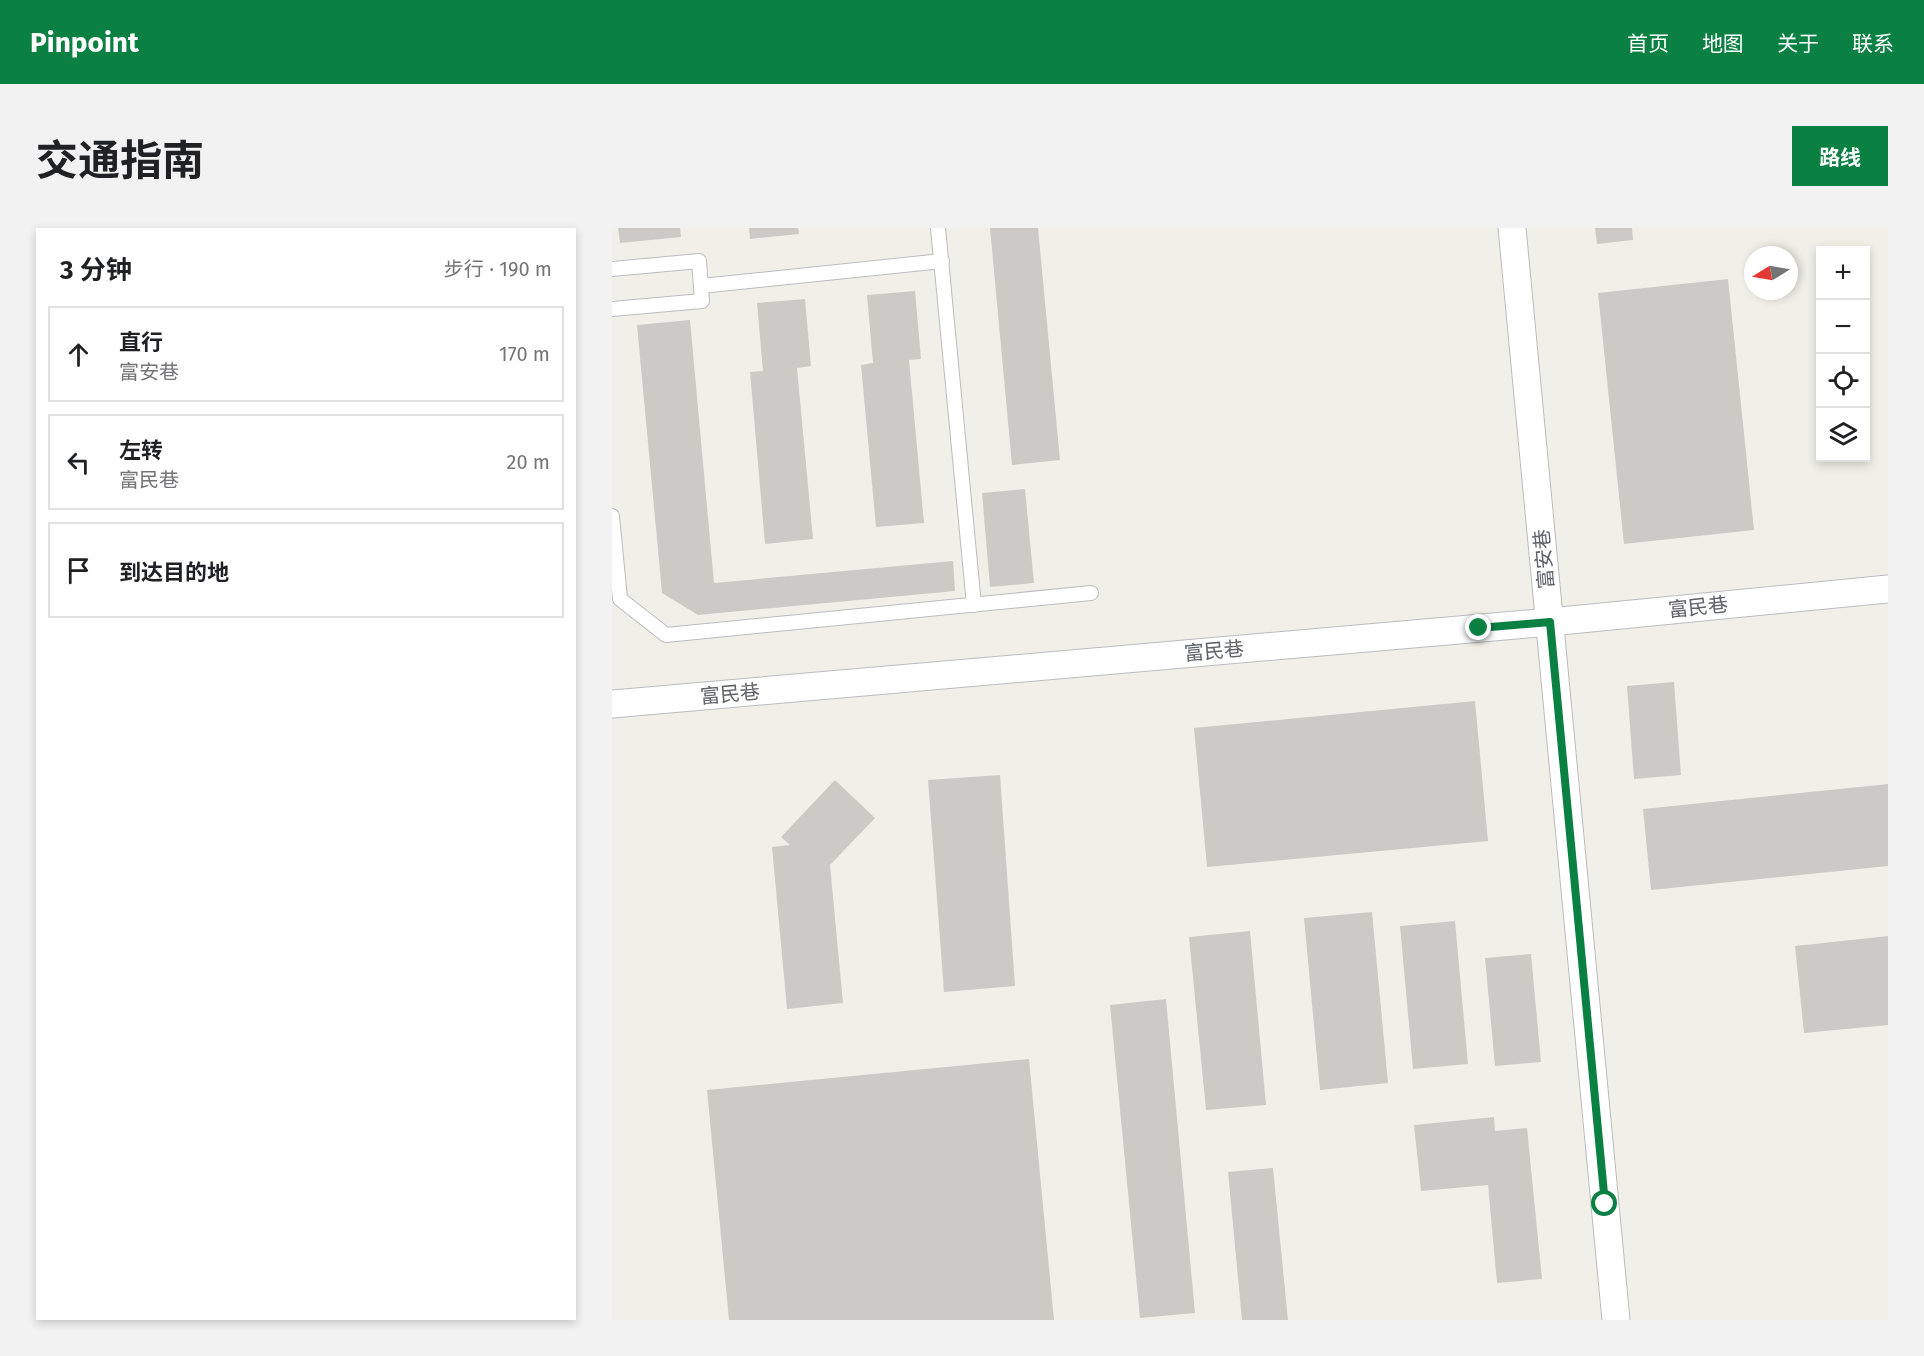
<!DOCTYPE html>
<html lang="zh">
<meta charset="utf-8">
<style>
body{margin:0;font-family:"Fira Sans","Noto Sans SC",sans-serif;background:#f2f2f2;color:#202124}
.controls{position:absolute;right:18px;top:18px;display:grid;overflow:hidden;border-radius:0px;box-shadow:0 3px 9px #0003}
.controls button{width:54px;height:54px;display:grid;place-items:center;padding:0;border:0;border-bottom:2px solid #e0e0e0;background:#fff;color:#202124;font:30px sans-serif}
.compass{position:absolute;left:1132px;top:18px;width:54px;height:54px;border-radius:50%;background:#fff;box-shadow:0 3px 9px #0003;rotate:259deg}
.stop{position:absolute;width:18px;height:18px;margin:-14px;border:4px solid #0b8043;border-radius:50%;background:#fff}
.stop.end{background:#0b8043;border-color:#fff;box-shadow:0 2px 6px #0008}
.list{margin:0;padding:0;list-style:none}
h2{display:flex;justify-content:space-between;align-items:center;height:78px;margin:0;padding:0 24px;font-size:26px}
h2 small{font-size:20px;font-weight:400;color:#757577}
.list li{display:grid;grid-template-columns:39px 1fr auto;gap:18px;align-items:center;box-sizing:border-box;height:96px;margin:0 12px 12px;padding:0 12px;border:2px solid #e0e0e0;border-radius:0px}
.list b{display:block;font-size:22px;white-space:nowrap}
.list p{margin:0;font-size:20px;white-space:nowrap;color:#757577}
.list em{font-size:20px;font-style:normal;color:#757577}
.icon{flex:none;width:33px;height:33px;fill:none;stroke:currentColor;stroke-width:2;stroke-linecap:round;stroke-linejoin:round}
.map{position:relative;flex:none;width:1276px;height:1092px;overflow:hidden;border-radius:0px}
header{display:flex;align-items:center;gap:36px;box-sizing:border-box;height:84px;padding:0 30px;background:#0b8043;color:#fff}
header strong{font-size:28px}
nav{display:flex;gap:33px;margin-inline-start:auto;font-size:21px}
.intro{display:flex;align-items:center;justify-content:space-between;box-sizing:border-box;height:144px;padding:0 36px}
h1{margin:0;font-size:42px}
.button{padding:15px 27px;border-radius:0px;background:#0b8043;color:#fff;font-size:21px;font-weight:700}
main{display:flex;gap:36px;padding:0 36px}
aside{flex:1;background:#fff;border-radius:0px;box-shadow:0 3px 9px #0003}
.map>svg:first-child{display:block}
.building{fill:#cccac4}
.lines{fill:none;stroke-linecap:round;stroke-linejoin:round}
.lane-casing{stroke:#babcc1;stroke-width:16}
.street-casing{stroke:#babcc1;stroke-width:29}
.lane{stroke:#fff;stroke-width:14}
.street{stroke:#fff;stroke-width:27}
.route{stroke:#0b8043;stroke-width:8}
.labels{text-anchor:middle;stroke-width:5;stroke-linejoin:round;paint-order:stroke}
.street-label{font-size:20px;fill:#5f6267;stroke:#fff}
</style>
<header>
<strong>Pinpoint</strong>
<nav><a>首页</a><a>地图</a><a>关于</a><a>联系</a></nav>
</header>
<div class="intro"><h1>交通指南</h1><a class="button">路线</a></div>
<main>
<aside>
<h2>3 分钟<small>步行 · 190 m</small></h2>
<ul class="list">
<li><svg class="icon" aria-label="ahead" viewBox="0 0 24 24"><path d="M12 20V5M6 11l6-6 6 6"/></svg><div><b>直行</b><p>富安巷</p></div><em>170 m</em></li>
<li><svg class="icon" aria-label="left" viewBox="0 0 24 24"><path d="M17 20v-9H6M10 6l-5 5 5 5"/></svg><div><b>左转</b><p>富民巷</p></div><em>20 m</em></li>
<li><svg class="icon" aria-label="arrive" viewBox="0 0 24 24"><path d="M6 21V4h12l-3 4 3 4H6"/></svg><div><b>到达目的地</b></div></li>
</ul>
</aside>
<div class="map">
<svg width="1276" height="1092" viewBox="0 0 1276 1092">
<rect width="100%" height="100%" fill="#f1f0e8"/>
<!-- building -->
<g class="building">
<polygon points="6,0 68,0 69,9 8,15"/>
<polygon points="137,0 186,0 187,6 138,11"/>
<polygon points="378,0 426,0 448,232 400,237"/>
<polygon points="983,0 1020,0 1021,12 985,16"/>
<polygon points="1116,51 1142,302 1012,316 986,65"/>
<polygon points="303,63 309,131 297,132 312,295 264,299 249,137 261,135 255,67"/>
<polygon points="193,71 199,138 185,140 201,311 153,316 138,144 151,143 145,75"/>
<polygon points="78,92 102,355 341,333 343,363 86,387 50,365 25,97"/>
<polygon points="413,261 422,355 378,359 370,265"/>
<polygon points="1062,454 1069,547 1022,551 1015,458"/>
<polygon points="863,473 876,613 595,639 582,500"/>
<polygon points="388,547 403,758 332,764 316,552"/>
<polygon points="223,552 263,590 218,637 231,775 175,781 160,619 178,617 169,609"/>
<polygon points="1276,556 1276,638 1039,662 1031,581"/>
<polygon points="760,684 776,855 708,862 692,690"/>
<polygon points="843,693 856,836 801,841 788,698"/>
<polygon points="638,703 654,877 594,882 577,709"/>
<polygon points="1276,708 1276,797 1192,805 1183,718"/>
<polygon points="919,726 929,834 883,838 873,730"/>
<polygon points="554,771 583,1085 528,1090 498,777"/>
<polygon points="417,831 442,1092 117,1092 95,862"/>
<polygon points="882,889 883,903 915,900 930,1051 885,1055 876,957 809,963 802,897"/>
<polygon points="661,940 676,1092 630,1092 616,944"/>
</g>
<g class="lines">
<!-- lane casing -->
<g class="lane-casing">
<g id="lane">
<polyline points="326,0 362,377"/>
<polyline points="0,41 87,33 90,73 0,81"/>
<polyline points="89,58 330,33"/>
<polyline points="0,288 8,371 54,407 479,365"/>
</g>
</g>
<!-- street casing -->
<g class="street-casing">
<g id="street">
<polyline points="900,0 1004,1092"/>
<polyline points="0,476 938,394 1276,361"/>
</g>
</g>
<!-- lane -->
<use href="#lane" class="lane"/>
<!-- street -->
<use href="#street" class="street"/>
</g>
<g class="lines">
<!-- route -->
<polyline class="route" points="867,400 938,394 993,976"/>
</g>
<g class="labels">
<!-- street labels -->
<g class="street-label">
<text transform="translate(932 331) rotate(-95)" y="7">富安巷</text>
<text transform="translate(1086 379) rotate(-6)" y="7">富民巷</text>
<text transform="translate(602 423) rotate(-5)" y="7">富民巷</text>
<text transform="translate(118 466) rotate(-5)" y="7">富民巷</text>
</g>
</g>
</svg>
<div class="controls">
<button>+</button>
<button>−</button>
<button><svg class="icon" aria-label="locate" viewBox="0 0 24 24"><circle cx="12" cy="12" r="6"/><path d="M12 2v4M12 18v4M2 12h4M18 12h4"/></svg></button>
<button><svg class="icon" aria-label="layers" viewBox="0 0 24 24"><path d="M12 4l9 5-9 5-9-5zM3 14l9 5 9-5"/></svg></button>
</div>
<svg class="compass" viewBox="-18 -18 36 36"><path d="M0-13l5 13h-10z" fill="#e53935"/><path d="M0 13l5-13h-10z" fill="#757577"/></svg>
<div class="stop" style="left:993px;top:976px"></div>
<div class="stop end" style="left:867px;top:400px"></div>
</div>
</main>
